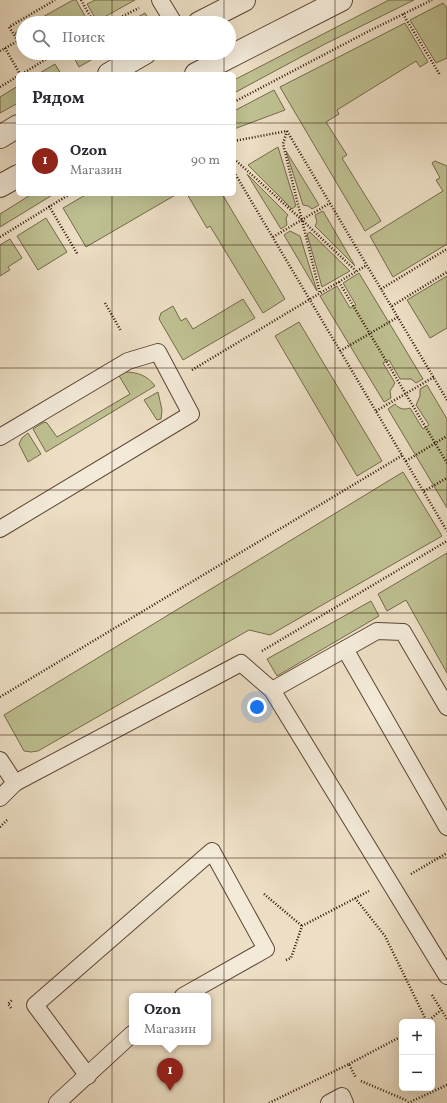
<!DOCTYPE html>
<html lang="ru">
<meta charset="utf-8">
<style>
body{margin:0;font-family:Vollkorn,serif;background:#f7f7f7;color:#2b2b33}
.controls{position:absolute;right:12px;bottom:12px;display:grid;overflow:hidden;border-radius:6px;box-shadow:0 4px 16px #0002}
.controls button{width:36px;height:36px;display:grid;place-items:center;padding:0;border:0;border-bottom:1px solid #e1e1e2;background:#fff;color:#2b2b33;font:20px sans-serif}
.you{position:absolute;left:257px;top:707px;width:14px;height:14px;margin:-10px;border:3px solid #fff;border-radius:50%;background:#1a73e8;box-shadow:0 0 0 6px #1a73e833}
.badge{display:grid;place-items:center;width:26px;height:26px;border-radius:50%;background:#8f2418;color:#fff;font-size:13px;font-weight:700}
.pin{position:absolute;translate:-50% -33px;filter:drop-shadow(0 1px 2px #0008)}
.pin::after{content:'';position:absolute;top:21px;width:14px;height:12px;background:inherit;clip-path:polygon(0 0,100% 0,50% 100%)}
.popup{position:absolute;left:129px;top:993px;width:82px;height:52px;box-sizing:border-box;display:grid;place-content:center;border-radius:6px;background:#fff;filter:drop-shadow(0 1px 3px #0005);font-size:13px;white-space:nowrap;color:#7c7c81}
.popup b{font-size:15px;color:#2b2b33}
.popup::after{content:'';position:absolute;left:50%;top:100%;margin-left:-8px;border:8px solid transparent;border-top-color:#fff}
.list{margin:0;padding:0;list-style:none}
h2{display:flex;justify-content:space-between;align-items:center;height:52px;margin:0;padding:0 16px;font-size:17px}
h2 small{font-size:13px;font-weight:400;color:#7c7c81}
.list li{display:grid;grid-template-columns:26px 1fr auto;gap:12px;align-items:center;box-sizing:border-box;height:72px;padding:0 16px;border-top:1px solid #e1e1e2}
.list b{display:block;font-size:15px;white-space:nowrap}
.list p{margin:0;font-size:13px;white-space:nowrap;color:#7c7c81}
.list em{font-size:13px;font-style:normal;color:#7c7c81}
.icon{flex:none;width:22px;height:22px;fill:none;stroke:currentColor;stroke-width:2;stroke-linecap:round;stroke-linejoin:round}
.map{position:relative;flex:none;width:447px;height:1103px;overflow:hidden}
.search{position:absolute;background:#fff;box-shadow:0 4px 16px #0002;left:16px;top:16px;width:220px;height:44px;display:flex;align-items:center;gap:10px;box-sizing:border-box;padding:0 14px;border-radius:22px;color:#7c7c81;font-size:15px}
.panel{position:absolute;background:#fff;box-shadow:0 4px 16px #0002;left:16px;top:72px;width:220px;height:124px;border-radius:6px}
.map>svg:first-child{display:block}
.green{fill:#bec091;stroke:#76694b}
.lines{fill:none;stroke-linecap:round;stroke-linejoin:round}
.service-casing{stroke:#5e4535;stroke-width:18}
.minor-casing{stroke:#5e4535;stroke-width:24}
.path{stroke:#2f1205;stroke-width:2.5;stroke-dasharray:1 2;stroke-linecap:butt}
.service{stroke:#f3ead9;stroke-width:16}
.minor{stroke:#f3ead9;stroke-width:22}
.grid{fill:none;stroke:#2f1205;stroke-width:1;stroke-opacity:0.55}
</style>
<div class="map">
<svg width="447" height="1103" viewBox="0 0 447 1103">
<rect width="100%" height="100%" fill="#eddfc5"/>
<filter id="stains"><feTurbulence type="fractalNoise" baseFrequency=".005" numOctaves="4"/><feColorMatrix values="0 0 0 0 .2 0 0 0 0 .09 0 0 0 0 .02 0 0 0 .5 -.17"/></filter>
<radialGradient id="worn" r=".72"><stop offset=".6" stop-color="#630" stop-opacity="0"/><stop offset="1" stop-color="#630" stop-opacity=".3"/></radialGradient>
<!-- green -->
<g class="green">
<polygon points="73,0 76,0 89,23 32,23"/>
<polygon points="95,0 135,0 97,21 87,4"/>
<polygon points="389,0 414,0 325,44 234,93 234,80"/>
<polygon points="443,3 447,8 447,58 436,63 410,20"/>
<polygon points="145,13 151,23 127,23"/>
<polygon points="405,23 428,62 420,67 416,61 337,110 339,114 326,122 347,155 342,158 381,221 365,231 280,87"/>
<polygon points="23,28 23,47 15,33"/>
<polygon points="74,53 103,53 79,67 72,54"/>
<polygon points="55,64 61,74 38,74"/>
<polygon points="18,86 18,103 0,113 0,97"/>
<polygon points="274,90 285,110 234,129 234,111"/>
<polygon points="278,147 296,206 292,209 248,165"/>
<polygon points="286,151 319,205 312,209 308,206 303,205"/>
<polygon points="435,161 447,166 447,244 393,277 370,236 443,191 436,180 440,178 432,163"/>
<polygon points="247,174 288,215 286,218 287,225 281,229"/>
<polygon points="32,194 54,194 0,227 0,214"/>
<polygon points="87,194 177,194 86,247 63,208"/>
<polygon points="187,194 222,194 285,299 263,313 210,226 207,228"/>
<polygon points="323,211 355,266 315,226 317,222 315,215"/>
<polygon points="46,218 67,252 38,270 17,236"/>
<polygon points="290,231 300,236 317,291 284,235"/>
<polygon points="310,232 350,271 322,287 307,234"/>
<polygon points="10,239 22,258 8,267 10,270 0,276 0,245"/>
<polygon points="359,273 423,379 416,383 411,379 400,379 389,360 383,363 395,383 390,391 391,398 384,402 320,296 337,286 350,308 356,305 343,283"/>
<polygon points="447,276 447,328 430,338 407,300"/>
<polygon points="243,299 255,318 183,360 159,319 161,313 173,306 181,321 186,318 193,329"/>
<polygon points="299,322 382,461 357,476 275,336"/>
<path d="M124,372C137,372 147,375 155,386L46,452L33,429L44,422L47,423L57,437L130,394L118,374Z"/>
<path d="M427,385L447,419V508L388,409L395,404C399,409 404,410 410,408L423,429L429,425L416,405L420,396V389Z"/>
<polygon points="158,392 162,410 161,419 157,420 144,400"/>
<polygon points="28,433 41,454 28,462 19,444 22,438"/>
<polygon points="403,472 442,536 270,635 249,630 38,751 31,752 24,751 4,715"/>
<polygon points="447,553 447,673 406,600 387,611 378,594"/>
<polygon points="371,601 379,616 277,676 267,659"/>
</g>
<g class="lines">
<!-- service casing -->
<g class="service-casing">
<g id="service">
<polyline points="160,0 174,23"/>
<polyline points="0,437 128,361 158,352 191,414 0,529"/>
<polyline points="345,649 447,827"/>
<polyline points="272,690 377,631 403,632 447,707"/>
<polyline points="0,760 15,783 241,663 272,690 447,976"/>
<polyline points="0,798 15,783"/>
<polyline points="88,1076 35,1005 212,851 266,949 183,996"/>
<polyline points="57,1103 132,1034"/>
<polyline points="329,1103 342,1096 345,1103"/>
</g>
</g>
<!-- minor casing -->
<g class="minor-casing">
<g id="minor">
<polyline points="199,23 244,0"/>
<polyline points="109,74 145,53"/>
<polyline points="196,74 341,0"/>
<polyline points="0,137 18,126"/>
<polyline points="0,186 18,176"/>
</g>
</g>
<!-- path -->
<g class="path">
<polyline points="81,0 94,23"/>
<polyline points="403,14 440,75"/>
<polyline points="109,23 139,8"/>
<polyline points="5,48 20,74"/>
<polyline points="0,51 18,41 9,27 55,0"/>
<polyline points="22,74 56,53"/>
<polyline points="0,87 18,76"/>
<polyline points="234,102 369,31 432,0"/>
<polyline points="287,131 447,400"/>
<polyline points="287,131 283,144 320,293"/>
<polyline points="234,141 287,131"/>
<polyline points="234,159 301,219 356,271"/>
<polyline points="234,172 447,531"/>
<polyline points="49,206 78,255"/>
<polyline points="0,237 70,194"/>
<polyline points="273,237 330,203"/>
<polyline points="339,282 447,463"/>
<polyline points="381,289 447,249"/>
<polyline points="105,303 121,331"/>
<polyline points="392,306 447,272"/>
<polyline points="340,351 398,317"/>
<polyline points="192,370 367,265"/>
<polyline points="376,411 434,377"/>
<polyline points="406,461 447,436"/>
<polyline points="424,491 447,478"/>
<polyline points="262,651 447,541"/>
<polyline points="0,697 403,455"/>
<polyline points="0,827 7,820"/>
<polyline points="411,874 447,853"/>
<polyline points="264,894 302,926"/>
<polyline points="355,898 385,936 427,1022"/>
<polyline points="286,960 291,958 302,926 369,891"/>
<polyline points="432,995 447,1019"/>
<polyline points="11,1008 8,1004 12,1000"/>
<polyline points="427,1022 441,1010"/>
<polyline points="349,1064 402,1036"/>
<polyline points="361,1081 408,1101"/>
<polyline points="269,1103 349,1064 356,1078"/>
<polyline points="408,1103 447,1085"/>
</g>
<!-- service -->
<use href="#service" class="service"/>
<!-- minor -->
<use href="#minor" class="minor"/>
</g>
<!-- grid -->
<path class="grid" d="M112,0V23M224,0V23M335,0V1103M112,53V74M224,53V74M0,123H18M234,123H447M112,194V1103M224,194V1103M0,245H447M0,368H447M0,490H447M0,613H447M0,735H447M0,858H447M0,980H447"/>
<rect width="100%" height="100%" filter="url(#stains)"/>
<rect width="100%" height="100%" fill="url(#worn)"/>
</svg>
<div class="controls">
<button>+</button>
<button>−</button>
</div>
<div class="you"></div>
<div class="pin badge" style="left:170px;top:1091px">1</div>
<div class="popup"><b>Ozon</b>Магазин</div>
<div class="search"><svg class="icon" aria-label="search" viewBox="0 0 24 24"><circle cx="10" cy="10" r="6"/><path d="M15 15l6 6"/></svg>Поиск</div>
<section class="panel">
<h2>Рядом<small></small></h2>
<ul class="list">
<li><span class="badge">1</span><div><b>Ozon</b><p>Магазин</p></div><em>90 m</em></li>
</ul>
</section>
</div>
